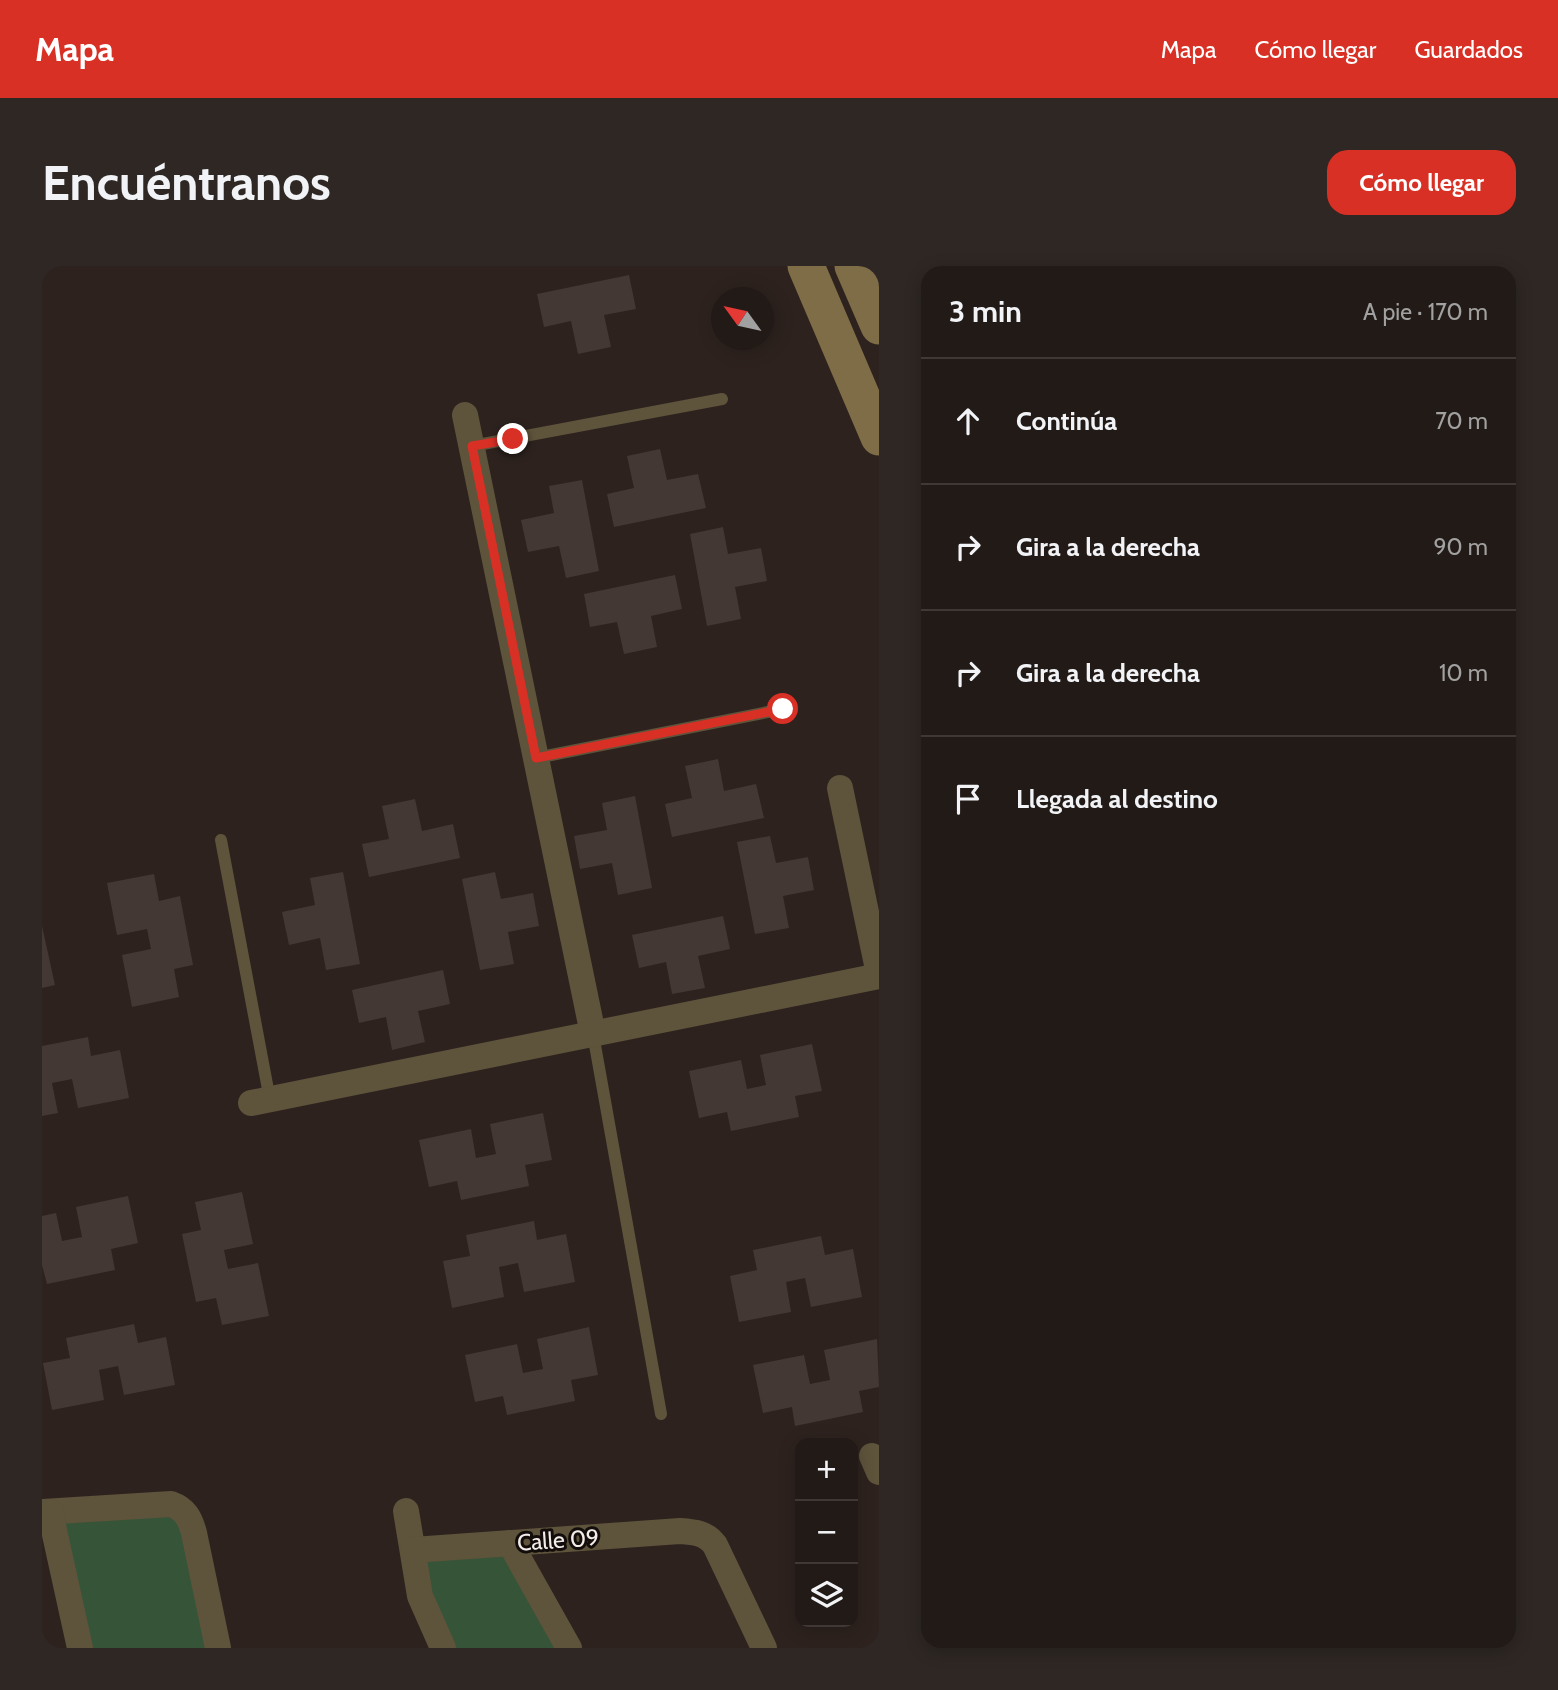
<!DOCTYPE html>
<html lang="es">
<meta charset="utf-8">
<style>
body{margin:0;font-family:Cabin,sans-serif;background:#2e2723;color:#f1f3f6}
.controls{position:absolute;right:21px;bottom:21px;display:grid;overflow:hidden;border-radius:14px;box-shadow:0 4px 18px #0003}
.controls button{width:63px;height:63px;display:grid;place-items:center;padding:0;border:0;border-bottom:2px solid #3f3835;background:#221a16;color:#f1f3f6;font:35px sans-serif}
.compass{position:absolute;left:669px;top:21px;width:63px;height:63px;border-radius:50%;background:#221a16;box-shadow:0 4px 18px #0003;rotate:303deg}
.stop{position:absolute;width:21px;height:21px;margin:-16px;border:5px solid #d93025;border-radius:50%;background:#fff}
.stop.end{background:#d93025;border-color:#fff;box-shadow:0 2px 7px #0008}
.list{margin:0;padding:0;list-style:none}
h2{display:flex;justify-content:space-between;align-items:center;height:91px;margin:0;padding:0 28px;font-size:30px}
h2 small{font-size:23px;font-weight:400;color:#a2a1a1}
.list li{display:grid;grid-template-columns:46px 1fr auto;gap:21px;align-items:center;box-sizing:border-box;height:126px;padding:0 28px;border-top:2px solid #3f3835}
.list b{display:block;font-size:26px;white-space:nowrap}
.list em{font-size:23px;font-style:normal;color:#a2a1a1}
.icon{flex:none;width:38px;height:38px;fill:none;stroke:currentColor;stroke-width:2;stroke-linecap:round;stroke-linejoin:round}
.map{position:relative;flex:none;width:837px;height:1382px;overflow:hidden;border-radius:21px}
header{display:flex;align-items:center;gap:42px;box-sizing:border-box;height:98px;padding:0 35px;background:#d93025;color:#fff}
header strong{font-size:33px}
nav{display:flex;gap:38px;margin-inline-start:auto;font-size:24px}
.intro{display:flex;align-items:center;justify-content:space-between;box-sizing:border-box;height:168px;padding:0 42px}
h1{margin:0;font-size:49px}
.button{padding:18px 32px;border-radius:21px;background:#d93025;color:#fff;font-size:24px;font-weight:700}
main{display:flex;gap:42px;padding:0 42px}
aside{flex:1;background:#221a16;border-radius:21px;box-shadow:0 4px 18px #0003}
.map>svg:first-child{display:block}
.green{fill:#365437}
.building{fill:#443834}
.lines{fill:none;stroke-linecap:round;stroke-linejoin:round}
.lane{stroke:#5e533b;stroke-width:12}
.street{stroke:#5e533b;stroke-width:26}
.secondary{stroke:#7e6d46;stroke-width:37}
.route{stroke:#d93025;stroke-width:9}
.labels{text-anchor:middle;stroke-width:6;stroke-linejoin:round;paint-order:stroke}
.street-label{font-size:23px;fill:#f4ece9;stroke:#120d0b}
</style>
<header>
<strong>Mapa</strong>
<nav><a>Mapa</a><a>Cómo llegar</a><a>Guardados</a></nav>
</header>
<div class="intro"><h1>Encuéntranos</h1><a class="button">Cómo llegar</a></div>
<main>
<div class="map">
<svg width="837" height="1382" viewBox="0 0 837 1382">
<rect width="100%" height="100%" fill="#2d221e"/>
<!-- green -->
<g class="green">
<polygon points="137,1241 176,1382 38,1382 8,1246"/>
<polygon points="468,1277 527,1382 401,1382 371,1284"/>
</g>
<!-- building -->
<g class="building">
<polygon points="587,9 594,43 562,49 569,81 536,88 529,55 502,61 495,28"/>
<polygon points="618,183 625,214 656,208 664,242 572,261 565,228 592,222 585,190"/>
<polygon points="540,214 557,305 524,312 517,280 486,286 479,254 512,247 507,220"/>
<polygon points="681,261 686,288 719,282 725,315 693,321 699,353 665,360 648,268"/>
<polygon points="633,309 640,343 609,350 615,381 582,388 575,356 548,361 542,328"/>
<polygon points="676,493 682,525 714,518 722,552 630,571 623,538 650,532 643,500"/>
<polygon points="593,530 610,622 576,629 570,597 538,603 532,570 565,564 560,537"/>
<polygon points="373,533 380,565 411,558 418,592 327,611 320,578 347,573 340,540"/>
<polygon points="728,570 734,597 766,591 772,624 741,630 747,662 713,668 695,576"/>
<polygon points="301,606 318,698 284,704 278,672 247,679 240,646 273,639 268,612"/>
<polygon points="453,606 459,633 491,627 497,660 466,666 472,698 438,704 420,613"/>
<polygon points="112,608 117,635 138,630 151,699 132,703 137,731 90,741 80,689 109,683 105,663 75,669 65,617"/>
<polygon points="681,650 688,683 656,690 663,722 630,728 624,696 597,702 590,669"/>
<polygon points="0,660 13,719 0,722"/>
<polygon points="401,704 408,738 376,745 383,776 350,784 344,751 317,757 310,724"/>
<polygon points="46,771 49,790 78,784 87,832 36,842 30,813 10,817 16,847 0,850 0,780"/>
<polygon points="770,778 780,825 753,830 757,851 689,865 685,846 657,852 647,805 699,794 705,823 724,819 718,789"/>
<polygon points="501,847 510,894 483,899 487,920 419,934 415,915 387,921 377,874 429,863 434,892 454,888 448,858"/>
<polygon points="200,926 211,978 182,984 186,1003 216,997 227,1050 180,1059 174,1032 154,1036 140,968 159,964 153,936"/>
<polygon points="86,930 96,977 69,983 73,1004 5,1018 0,999 0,950 14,947 20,975 40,971 34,941"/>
<polygon points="492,955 495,974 524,968 533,1016 482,1026 476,997 457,1001 462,1031 410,1042 401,995 428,990 424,969"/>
<polygon points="779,970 783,989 811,983 820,1031 769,1041 763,1012 744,1016 749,1046 697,1056 688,1010 715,1004 711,984"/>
<polygon points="92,1058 96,1077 124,1071 133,1119 82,1129 76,1100 57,1104 62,1134 10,1144 1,1097 28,1092 24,1072"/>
<polygon points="547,1061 556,1109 529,1114 533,1135 465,1149 461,1130 433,1136 423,1089 475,1078 481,1107 501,1103 495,1073"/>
<polygon points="835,1073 837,1121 817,1125 821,1146 753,1160 750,1141 721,1147 711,1099 762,1089 768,1118 788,1114 782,1084"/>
</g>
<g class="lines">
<!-- lane -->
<g class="lane">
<polyline points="430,180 680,133"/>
<polyline points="494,492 741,443"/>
<polyline points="179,574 228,834"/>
<polyline points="551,768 619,1148"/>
</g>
<!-- street -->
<g class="street">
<polyline points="423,149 551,768"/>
<polyline points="798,522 837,708"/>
<polyline points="209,837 837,710"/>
<polyline points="830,1190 837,1206"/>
<polyline points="364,1245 378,1330 401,1382"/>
<path d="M0,1246L129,1238C143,1243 148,1252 152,1267L176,1382"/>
<polyline points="8,1246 38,1382"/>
<polyline points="468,1277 527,1382"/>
<path d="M371,1284L638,1265C653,1266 664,1267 673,1279L722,1382"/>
</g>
<!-- secondary -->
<g class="secondary">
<polyline points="764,0 837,171"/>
<polyline points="811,0 837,60"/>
</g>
</g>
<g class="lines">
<!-- route -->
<polyline class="route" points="471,173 430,180 494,492 741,443"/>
</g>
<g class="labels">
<!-- street labels -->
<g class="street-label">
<text transform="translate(516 1274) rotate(-4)" y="8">Calle 09</text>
</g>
</g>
</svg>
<div class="controls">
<button>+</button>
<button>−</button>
<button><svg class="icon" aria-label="layers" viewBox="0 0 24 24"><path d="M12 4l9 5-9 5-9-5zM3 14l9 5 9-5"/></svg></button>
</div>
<svg class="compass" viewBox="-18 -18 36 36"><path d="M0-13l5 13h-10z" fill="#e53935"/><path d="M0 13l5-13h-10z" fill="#a2a1a1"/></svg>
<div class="stop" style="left:741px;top:443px"></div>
<div class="stop end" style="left:471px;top:173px"></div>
</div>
<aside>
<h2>3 min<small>A pie · 170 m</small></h2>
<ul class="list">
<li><svg class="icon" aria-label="ahead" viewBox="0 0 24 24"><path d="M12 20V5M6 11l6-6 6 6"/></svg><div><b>Continúa</b></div><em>70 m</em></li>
<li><svg class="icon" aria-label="right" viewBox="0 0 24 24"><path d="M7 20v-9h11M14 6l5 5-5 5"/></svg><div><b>Gira a la derecha</b></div><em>90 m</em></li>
<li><svg class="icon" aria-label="right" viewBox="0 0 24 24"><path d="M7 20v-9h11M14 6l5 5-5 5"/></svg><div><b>Gira a la derecha</b></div><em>10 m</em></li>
<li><svg class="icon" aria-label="arrive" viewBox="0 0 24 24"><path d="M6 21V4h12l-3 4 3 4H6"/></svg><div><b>Llegada al destino</b></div></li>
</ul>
</aside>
</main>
